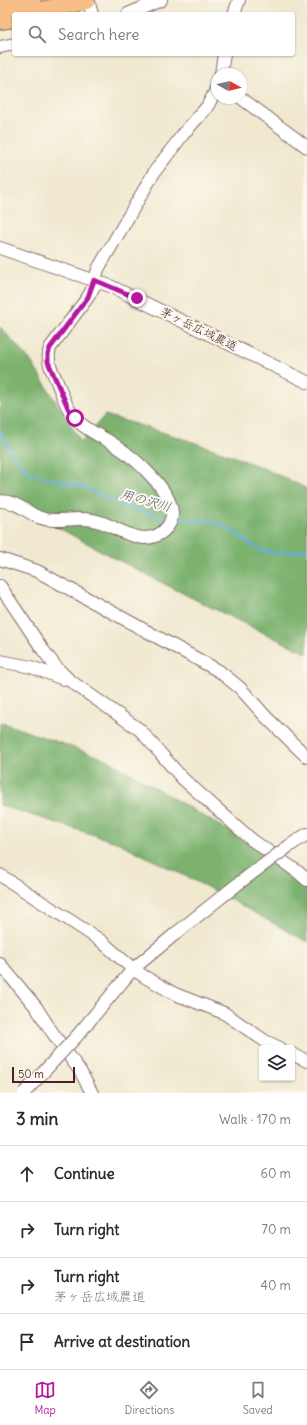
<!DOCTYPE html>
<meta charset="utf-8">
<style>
body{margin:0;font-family:Delius,"Klee One",sans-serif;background:#f7f7f7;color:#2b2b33}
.controls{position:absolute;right:12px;bottom:12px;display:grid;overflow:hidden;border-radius:4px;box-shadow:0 1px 3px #0004}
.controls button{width:36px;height:36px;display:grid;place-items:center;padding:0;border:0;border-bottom:1px solid #e1e1e2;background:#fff;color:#2b2b33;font:20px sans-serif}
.compass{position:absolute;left:211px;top:68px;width:36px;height:36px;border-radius:50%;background:#fff;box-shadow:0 1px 3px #0004;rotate:98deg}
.scale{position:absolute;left:12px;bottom:10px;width:63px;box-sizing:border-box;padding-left:4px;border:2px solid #4a1f2b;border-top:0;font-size:11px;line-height:14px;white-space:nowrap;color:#4a1f2b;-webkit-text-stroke:3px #fbf7ec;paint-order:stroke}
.stop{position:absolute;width:12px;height:12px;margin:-9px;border:3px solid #b5179e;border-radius:50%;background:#fff}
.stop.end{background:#b5179e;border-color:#fff;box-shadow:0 1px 4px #0008}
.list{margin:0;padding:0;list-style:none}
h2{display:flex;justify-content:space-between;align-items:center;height:52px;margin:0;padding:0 16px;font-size:17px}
h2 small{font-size:13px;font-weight:400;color:#7c7c81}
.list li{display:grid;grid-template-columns:26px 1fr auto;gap:12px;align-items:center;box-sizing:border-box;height:56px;padding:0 16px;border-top:1px solid #e1e1e2}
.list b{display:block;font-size:15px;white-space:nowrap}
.list p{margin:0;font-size:13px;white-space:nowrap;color:#7c7c81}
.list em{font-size:13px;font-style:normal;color:#7c7c81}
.icon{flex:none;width:22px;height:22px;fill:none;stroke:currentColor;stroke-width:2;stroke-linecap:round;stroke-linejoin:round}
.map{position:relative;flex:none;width:307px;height:1093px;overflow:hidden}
.search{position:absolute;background:#fff;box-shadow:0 1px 3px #0004;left:12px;right:12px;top:12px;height:44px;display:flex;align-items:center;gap:10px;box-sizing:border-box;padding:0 14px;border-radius:4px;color:#7c7c81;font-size:15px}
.sheet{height:276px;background:#fff}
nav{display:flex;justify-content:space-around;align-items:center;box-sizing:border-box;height:56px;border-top:1px solid #e1e1e2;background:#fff;font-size:11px;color:#7c7c81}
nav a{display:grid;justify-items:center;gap:2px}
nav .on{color:#b5179e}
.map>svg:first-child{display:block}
.forest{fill:#7cb26e;stroke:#63684c}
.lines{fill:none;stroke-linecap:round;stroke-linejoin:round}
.stream{stroke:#62addb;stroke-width:2.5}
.minor-casing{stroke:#846665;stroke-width:14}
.highway-casing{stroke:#846665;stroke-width:20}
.minor{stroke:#fff;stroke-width:12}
.highway{stroke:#f7be87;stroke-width:18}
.minor-bridge-casing{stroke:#846665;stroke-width:14;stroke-linecap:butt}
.minor-bridge{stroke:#fff;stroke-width:12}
.route{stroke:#b5179e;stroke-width:5}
.labels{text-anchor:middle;stroke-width:4;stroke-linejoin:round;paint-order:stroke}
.street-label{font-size:12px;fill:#4a1f2b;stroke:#fbf7ec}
.water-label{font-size:13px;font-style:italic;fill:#545871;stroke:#fbf7ec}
</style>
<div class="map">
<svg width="307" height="1093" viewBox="0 0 307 1093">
<rect width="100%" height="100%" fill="#fbf7ec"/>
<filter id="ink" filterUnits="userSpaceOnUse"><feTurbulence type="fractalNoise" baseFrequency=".025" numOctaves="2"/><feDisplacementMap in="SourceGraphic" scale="8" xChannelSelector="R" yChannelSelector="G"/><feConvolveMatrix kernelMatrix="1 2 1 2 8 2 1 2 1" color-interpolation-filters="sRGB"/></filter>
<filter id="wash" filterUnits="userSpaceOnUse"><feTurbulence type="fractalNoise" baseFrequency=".012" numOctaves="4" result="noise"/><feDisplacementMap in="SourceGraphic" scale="16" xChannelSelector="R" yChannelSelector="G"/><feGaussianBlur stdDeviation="0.9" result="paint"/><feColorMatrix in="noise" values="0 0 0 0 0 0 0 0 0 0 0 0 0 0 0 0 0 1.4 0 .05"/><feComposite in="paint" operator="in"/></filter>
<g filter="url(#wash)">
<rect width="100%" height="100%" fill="#f0e9d0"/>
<!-- forest -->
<g class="forest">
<path d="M0,327L30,360L81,442L105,415C175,436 242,455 307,489V653C202,605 100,552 0,495Z"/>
<polygon points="0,722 106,759 234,834 303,883 307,888 307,942 215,891 119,843 0,805"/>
</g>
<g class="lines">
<!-- stream -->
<g class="stream">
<polyline points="0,430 14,456 24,468 33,474 84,487 123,506 167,518"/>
<path d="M174,519C188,520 201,519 214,522C232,527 245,543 261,550C275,556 293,551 307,550"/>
</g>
</g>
</g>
<g filter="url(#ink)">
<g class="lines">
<!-- minor casing -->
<g class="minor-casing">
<g id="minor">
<polyline points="88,0 92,14"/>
<polyline points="128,14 161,0"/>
<polyline points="234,14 239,0"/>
<polyline points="0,47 14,44"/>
<polyline points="221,74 224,54"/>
<polyline points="241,98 307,147"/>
<polyline points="0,248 110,286 307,382"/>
<path d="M0,501C16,501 25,511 38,517C55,524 75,516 93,520C110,523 126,537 144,538C154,538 162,534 168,526C187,500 132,456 112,443C101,436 88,431 79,422C67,411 63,396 57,382C52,370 46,361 50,348L88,297L93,288L98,269L155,171L184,133L207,107L217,88"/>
<polyline points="0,559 37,571 219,671 240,688 266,717 307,757"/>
<polyline points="0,586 43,650 56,667 69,680 140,730 182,778 252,840 298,872 307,880"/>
<polyline points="0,661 31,667 64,679"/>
<polyline points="289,846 307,834"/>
<polyline points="0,875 100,940 133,969 145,977 175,994 224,1013 265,1041 280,1048"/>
<polyline points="0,964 36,1007 50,1029 80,1071 92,1093"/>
<polyline points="76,1037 133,969 175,934"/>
<polyline points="292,1054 307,1061"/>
</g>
</g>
<!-- highway casing -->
<g class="highway-casing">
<g id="highway">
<polyline points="0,7 32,0"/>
<polyline points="30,14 86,0"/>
<polyline points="0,20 14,18"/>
</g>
</g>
<!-- minor -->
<use href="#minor" class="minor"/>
<!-- highway -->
<use href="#highway" class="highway"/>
<!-- minor-bridge casing -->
<g class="minor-bridge-casing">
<g id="minor-bridge">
<polyline points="175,934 239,883 289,846"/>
<polyline points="24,1093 76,1037"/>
</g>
</g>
<!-- minor-bridge -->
<use href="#minor-bridge" class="minor-bridge"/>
</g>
</g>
<g class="lines" filter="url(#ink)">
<!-- route -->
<polyline class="route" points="75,418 69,410 48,362 48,354 50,348 88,297 94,280 137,298"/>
</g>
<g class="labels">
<!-- street labels -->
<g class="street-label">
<text transform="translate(199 329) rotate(26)" y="4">茅ヶ岳広域農道</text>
</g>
<!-- water labels -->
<g class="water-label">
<text transform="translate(146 500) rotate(16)" y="5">用の沢川</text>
</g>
</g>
</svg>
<div class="controls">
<button><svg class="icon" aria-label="layers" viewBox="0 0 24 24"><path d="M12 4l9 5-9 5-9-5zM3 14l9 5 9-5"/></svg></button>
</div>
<svg class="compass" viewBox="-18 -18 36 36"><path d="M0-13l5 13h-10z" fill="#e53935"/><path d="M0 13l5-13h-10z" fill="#7c7c81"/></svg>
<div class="scale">50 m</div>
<div class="stop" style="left:75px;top:418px"></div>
<div class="stop end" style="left:137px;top:298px"></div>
<div class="search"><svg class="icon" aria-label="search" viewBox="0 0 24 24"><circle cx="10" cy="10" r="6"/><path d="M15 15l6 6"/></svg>Search here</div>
</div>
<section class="sheet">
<h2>3 min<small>Walk · 170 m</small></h2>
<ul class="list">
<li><svg class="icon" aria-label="ahead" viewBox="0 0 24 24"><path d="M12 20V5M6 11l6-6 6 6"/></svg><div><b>Continue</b></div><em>60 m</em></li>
<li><svg class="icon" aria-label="right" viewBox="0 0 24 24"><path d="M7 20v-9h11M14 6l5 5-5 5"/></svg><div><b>Turn right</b></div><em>70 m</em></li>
<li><svg class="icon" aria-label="right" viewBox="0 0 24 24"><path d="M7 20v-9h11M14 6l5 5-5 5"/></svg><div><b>Turn right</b><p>茅ヶ岳広域農道</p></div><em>40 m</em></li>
<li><svg class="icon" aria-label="arrive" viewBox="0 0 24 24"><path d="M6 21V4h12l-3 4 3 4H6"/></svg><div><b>Arrive at destination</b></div></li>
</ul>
</section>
<nav>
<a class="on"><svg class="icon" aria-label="map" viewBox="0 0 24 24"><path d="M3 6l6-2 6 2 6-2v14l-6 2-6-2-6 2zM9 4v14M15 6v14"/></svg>Map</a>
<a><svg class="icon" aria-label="directions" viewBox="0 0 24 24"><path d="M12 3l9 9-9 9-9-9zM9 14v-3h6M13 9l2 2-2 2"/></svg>Directions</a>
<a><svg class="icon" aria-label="saved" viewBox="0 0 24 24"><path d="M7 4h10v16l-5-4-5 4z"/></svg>Saved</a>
</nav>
